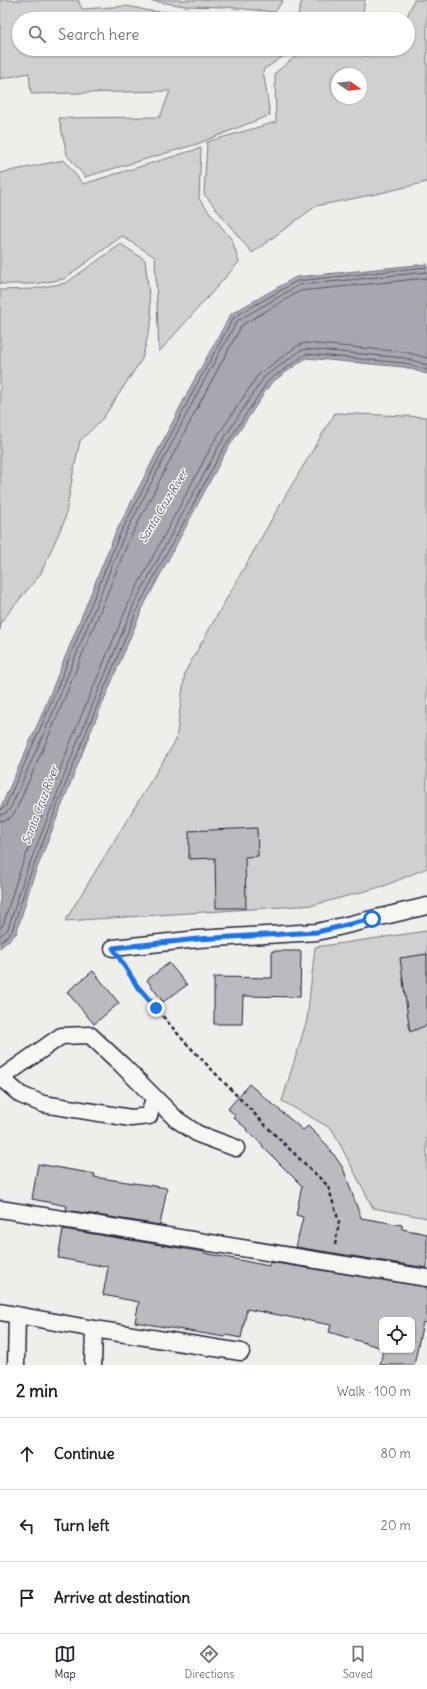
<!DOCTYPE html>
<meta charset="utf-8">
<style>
body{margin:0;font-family:Delius,sans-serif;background:#f6f6f6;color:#222}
.controls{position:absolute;right:12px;bottom:12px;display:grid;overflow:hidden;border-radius:6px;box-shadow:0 1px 3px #0004}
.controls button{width:36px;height:36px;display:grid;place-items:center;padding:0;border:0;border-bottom:1px solid #e0e0e0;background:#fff;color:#222;font:20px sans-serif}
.compass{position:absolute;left:331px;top:68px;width:36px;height:36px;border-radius:50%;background:#fff;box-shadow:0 1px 3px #0004;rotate:104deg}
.stop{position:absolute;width:12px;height:12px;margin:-9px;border:3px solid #1a73e8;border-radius:50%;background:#fff}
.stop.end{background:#1a73e8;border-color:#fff;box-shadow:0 1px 4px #0008}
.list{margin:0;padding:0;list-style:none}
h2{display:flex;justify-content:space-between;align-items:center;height:52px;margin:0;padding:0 16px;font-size:17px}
h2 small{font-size:13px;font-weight:400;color:#767676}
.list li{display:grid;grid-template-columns:26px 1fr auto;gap:12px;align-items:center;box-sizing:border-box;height:72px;padding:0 16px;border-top:1px solid #e0e0e0}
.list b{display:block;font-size:15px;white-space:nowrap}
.list em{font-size:13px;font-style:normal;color:#767676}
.icon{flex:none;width:22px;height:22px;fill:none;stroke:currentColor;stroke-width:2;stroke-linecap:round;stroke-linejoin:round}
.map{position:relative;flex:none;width:427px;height:1365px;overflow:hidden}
.search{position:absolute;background:#fff;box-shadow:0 1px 3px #0004;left:12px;right:12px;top:12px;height:44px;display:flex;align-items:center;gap:10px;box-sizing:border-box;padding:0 14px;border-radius:22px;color:#767676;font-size:15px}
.sheet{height:268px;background:#fff}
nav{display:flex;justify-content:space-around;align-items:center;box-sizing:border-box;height:56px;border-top:1px solid #e0e0e0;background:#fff;font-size:11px;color:#767676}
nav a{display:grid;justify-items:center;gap:2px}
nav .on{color:#22223b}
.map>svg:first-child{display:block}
.green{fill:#d0d0d1;stroke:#797986;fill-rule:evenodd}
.water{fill:#a7a7af;stroke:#727281}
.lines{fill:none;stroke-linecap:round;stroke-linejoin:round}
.shore{stroke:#575769;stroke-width:1}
.building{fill:#bbbbbf;stroke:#22223b}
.street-casing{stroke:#22223b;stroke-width:19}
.path{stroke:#22223b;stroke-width:2.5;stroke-dasharray:4 3;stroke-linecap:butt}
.street{stroke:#f6f6f2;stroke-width:16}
.route{stroke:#1a73e8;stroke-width:5}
.labels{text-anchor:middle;stroke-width:3;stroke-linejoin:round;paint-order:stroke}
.water-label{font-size:11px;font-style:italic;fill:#575769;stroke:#f6f6f2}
</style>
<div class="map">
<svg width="427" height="1365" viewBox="0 0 427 1365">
<rect width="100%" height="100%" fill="#eeeeeb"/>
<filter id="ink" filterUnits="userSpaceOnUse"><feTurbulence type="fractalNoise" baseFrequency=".025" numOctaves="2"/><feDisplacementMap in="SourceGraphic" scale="8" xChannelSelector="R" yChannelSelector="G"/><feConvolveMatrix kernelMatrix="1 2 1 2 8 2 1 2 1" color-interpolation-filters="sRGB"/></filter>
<g filter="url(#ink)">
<!-- green -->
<g class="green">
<polygon points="0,0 78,0 82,9 127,6 150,11 280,19 19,19 19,49 294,49 263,70 270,115 197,144 85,177 67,155 59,118 160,117 170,91 31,94 29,73 0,79"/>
<polygon points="146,0 283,0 275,12 225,7 185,6"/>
<polygon points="302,0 365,0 362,19 299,19 298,15"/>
<path d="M414,0H427V182L376,194L316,206L252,253L204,194L207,142L276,122L275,73L305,49H364L365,56L379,49H408V19H406ZM337,74H361V98H337Z"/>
<polygon points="201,148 199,199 232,240 239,262 159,352 155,257 122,236 64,279 35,284 0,284 0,173 64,160 83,184"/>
<polygon points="121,244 145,260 152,319 142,359 103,418 80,441 73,474 65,519 41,573 1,622 0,630 0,290 32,289 66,283"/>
<polygon points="335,413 427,417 427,868 384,886 314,905 65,921 176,740 185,672 281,503"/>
<polygon points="427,931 427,1218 373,1208 332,1129 282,1101 307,1020 315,947"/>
</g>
<!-- water -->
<polygon class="water" points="427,264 427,374 404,367 306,358 271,383 226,451 143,607 91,731 32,881 16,934 0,948 0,809 40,719 115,534 192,384 231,314 296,277"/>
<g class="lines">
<!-- shore -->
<g class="shore">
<polyline points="0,810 5,807 44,720 119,536 196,386 234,317 297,281 427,267"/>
<polyline points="0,815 6,813 10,809 49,722 123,538 200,388 237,321 299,285 427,272"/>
<polyline points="0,821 9,819 15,812 54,724 129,540 206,391 242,325 300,291 427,278"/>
<polyline points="0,928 3,925 18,876 77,726 130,600 213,443 258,375 297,346 305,343 406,352 427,358"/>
<polyline points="0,936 8,929 24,878 83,728 135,602 219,446 264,377 300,351 306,349 405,358 427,365"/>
<polyline points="0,943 12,931 28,880 87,730 139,605 223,449 268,381 306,354 404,363 427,370"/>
</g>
</g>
<!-- building -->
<g class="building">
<polygon points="257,828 258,856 245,857 246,908 216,908 215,858 189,859 189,831"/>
<polygon points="272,951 301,951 300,997 243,996 242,1024 214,1024 214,977 272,978"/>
<polygon points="427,954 427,1025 410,1032 400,958"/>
<polygon points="169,963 187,985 163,1002 147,980"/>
<polygon points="93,971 119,1003 94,1024 67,992"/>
<polygon points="249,1084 303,1130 308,1126 327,1145 343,1168 361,1218 402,1225 402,1229 427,1234 427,1268 296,1247 303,1217 296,1215 302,1186 262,1146 263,1145 246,1130 247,1129 233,1117 235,1115 228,1109"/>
<polygon points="38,1164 95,1174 94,1177 167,1188 160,1225 66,1210 67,1206 32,1199"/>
<polygon points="63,1229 204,1252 204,1253 269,1266 270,1262 427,1287 427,1323 423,1322 414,1365 380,1365 383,1350 412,1350 412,1320 382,1320 382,1348 329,1332 331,1325 247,1309 241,1338 226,1335 225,1337 135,1322 139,1302 103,1295 108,1267 58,1258"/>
</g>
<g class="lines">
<!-- street casing -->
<g class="street-casing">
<g id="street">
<polyline points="113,948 198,939 317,932 427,906"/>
<polyline points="0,1079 61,1036 90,1035 123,1066 176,1119 198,1134 236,1148"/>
<polyline points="2,1079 21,1095 43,1104 131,1118 149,1116 154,1098"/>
<polyline points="0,1209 427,1278"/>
<polyline points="0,1312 94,1329 241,1352"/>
<polyline points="16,1365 17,1316"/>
<polyline points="93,1365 94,1329"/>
</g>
</g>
<!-- path -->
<polyline class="path" points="125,966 137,986 184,1041 275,1135 328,1186 339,1222 335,1245"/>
<!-- street -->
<use href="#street" class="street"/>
</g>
</g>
<g class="lines" filter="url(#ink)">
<!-- route -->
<polyline class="route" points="156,1008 137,986 113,948 198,939 317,932 372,919"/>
</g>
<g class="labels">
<!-- water labels -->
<g class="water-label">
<text transform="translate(163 506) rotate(-59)" y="4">Santa Cruz River</text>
<text transform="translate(40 805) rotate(-69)" y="4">Santa Cruz River</text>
</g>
</g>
</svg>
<div class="controls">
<button><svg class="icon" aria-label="locate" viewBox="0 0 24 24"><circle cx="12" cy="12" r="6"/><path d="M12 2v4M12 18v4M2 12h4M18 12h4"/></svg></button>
</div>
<svg class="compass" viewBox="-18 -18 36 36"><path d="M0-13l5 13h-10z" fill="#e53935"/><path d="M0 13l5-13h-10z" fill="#767676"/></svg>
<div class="stop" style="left:372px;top:919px"></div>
<div class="stop end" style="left:156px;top:1008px"></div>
<div class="search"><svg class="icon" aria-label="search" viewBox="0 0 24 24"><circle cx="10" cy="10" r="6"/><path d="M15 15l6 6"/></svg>Search here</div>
</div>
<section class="sheet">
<h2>2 min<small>Walk · 100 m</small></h2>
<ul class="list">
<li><svg class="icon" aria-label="ahead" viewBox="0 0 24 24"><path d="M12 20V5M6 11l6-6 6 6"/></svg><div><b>Continue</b></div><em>80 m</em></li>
<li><svg class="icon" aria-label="left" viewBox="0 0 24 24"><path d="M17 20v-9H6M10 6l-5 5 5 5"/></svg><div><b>Turn left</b></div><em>20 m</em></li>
<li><svg class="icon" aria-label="arrive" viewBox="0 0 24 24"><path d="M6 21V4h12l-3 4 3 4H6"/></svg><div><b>Arrive at destination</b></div></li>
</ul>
</section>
<nav>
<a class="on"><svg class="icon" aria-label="map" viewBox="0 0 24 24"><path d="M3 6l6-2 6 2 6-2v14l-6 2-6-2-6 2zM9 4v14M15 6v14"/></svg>Map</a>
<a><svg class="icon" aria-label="directions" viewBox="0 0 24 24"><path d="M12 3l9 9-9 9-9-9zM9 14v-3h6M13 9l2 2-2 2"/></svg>Directions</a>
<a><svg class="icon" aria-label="saved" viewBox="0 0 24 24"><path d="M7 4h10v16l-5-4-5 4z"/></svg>Saved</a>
</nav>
